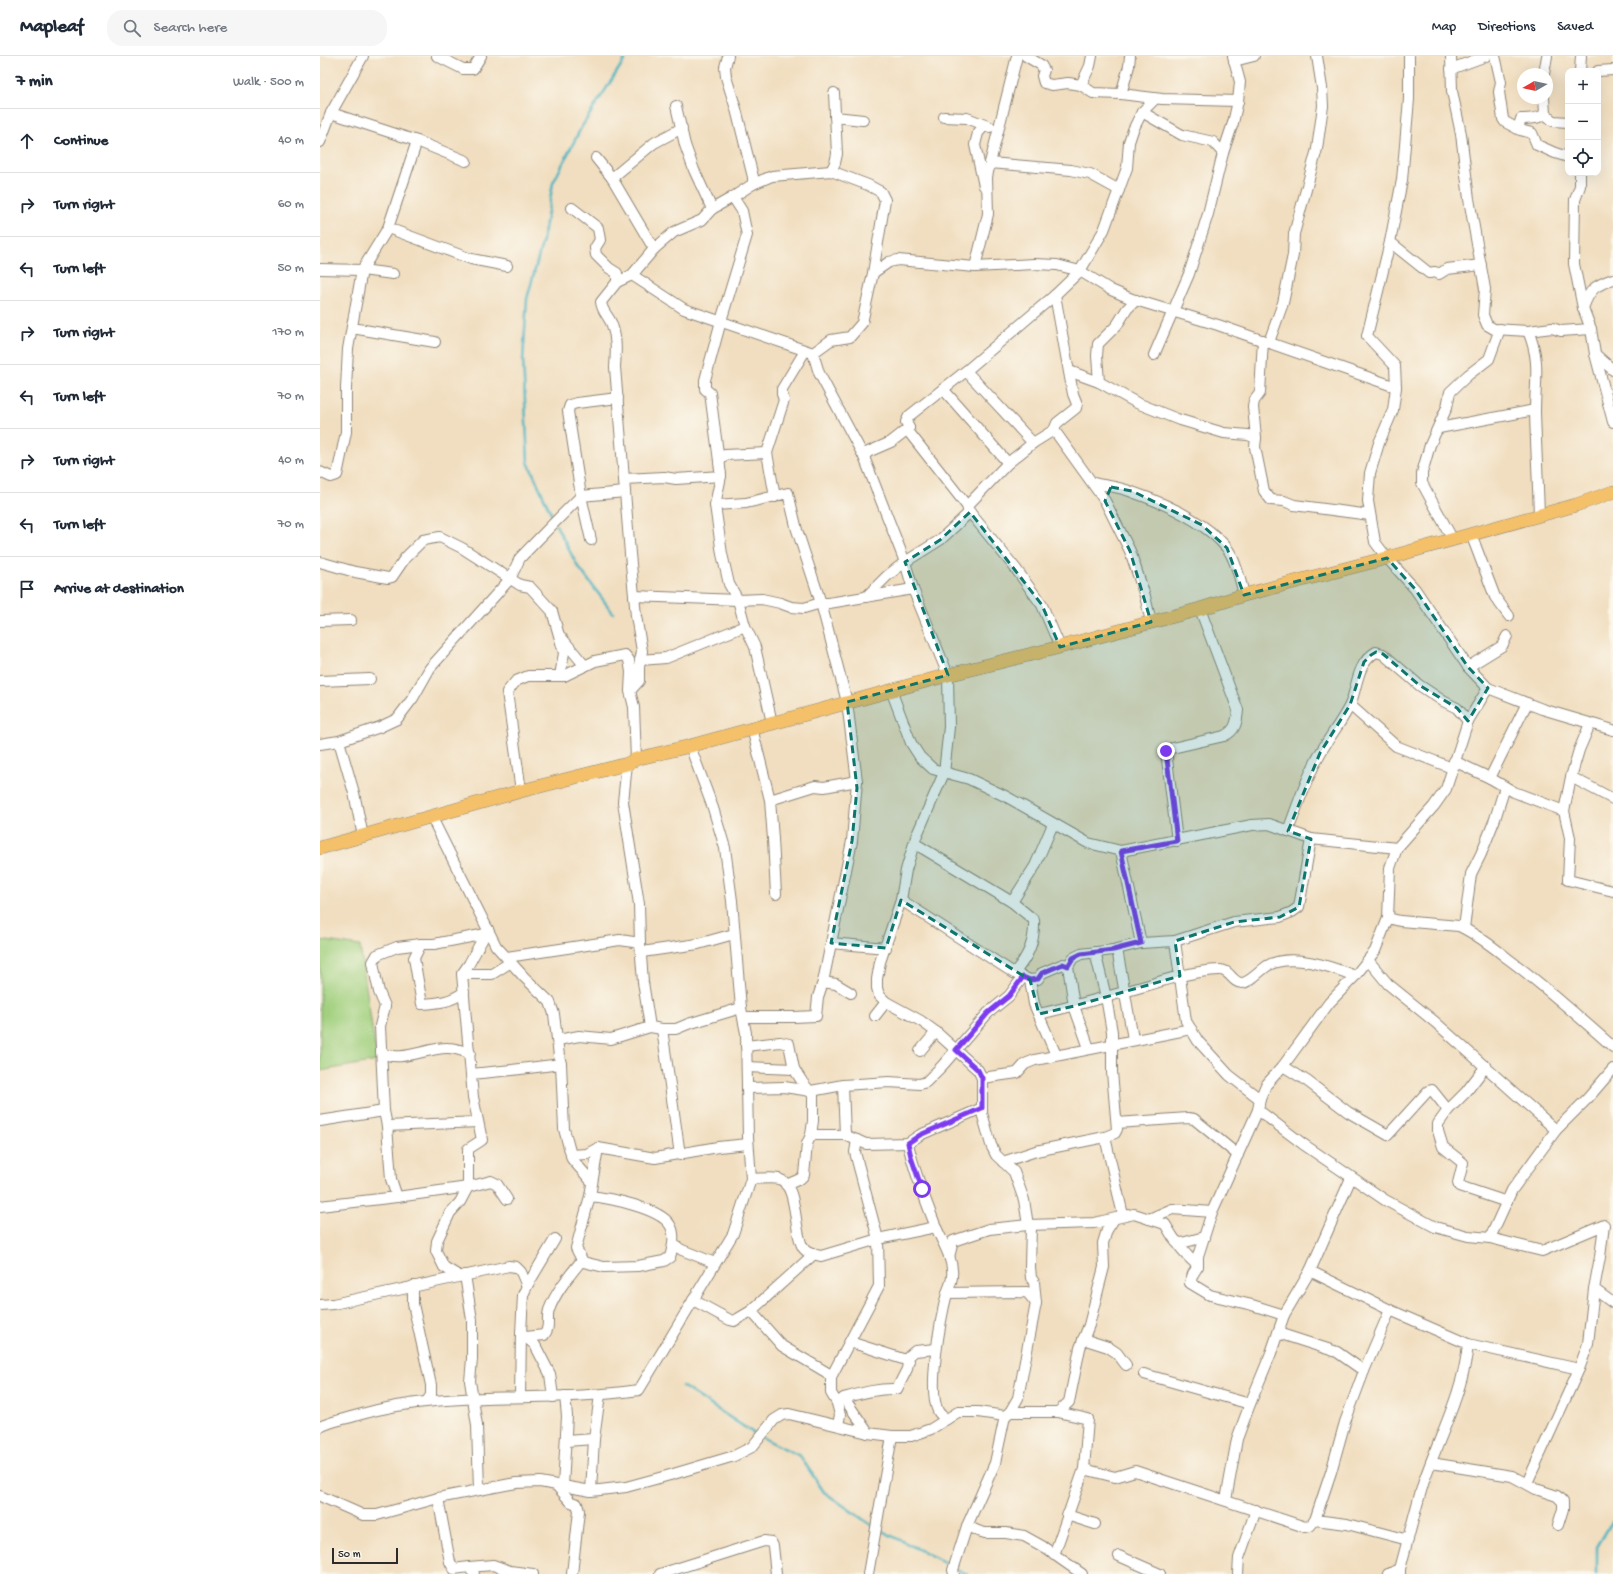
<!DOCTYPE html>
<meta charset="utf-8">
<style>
body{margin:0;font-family:"Gochi Hand",sans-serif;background:#f6f6f7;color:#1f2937}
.controls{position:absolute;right:12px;top:12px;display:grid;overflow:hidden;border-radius:8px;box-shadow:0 4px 16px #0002}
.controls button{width:36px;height:36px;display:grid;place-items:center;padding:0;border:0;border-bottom:1px solid #e0e1e3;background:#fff;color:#1f2937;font:20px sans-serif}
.compass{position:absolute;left:1197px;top:12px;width:36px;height:36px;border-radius:50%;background:#fff;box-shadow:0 4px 16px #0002;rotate:261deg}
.scale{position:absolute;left:12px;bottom:10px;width:66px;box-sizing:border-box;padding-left:4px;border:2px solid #2b2b2b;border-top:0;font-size:11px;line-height:14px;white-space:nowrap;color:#2b2b2b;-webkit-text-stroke:3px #fbf7ec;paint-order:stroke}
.stop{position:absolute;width:12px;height:12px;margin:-9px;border:3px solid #7c3aed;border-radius:50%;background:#fff}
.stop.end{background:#7c3aed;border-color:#fff;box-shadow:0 1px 4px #0008}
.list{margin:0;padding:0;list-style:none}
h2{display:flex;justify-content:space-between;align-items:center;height:52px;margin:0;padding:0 16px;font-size:17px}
h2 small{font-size:13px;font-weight:400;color:#747a83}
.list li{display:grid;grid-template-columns:26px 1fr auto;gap:12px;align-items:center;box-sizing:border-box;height:64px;padding:0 16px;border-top:1px solid #e0e1e3}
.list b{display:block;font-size:15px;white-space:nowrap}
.list em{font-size:13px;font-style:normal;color:#747a83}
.icon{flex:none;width:22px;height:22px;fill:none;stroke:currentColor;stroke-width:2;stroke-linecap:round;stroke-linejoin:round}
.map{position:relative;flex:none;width:1293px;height:1518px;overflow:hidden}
header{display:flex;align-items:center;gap:24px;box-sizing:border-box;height:56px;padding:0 20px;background:#fff;border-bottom:1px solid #e0e1e3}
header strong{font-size:19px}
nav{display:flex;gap:22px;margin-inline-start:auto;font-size:14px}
.search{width:280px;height:36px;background:#f6f6f7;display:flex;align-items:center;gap:10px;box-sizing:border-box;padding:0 14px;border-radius:16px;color:#747a83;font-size:15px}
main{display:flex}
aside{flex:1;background:#fff}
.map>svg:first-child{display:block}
.green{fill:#a2d07f;stroke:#667e55}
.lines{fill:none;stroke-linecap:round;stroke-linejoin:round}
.stream{stroke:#45b2c1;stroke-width:2.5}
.minor-casing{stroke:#8e8476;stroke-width:12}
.major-casing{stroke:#8e8476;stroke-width:14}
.minor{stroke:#fff;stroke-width:10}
.major{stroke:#f4c16b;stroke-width:13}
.route{stroke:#7c3aed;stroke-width:5}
.marked{fill:#0f766e;fill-opacity:0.2;stroke:#0f766e;stroke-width:3;stroke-dasharray:8 5;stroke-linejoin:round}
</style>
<header>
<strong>Mapleaf</strong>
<div class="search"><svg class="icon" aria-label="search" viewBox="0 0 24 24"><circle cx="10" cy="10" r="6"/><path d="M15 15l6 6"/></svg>Search here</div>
<nav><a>Map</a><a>Directions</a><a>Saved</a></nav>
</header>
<main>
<aside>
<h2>7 min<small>Walk · 500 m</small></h2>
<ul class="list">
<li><svg class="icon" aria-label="ahead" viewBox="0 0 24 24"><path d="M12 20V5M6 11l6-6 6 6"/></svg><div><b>Continue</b></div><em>40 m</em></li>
<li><svg class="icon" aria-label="right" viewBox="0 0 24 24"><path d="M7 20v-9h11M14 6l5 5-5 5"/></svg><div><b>Turn right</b></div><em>60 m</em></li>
<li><svg class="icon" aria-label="left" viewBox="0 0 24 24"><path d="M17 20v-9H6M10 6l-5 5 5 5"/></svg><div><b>Turn left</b></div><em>50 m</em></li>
<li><svg class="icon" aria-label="right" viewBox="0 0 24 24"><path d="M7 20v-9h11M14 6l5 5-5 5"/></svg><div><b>Turn right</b></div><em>170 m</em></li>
<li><svg class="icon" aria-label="left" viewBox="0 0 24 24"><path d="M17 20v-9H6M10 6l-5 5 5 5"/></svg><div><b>Turn left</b></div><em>70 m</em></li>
<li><svg class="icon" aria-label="right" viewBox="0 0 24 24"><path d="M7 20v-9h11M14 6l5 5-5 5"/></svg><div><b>Turn right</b></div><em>40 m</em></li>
<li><svg class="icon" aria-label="left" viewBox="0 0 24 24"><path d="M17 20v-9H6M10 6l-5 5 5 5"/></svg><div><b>Turn left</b></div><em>70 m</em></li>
<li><svg class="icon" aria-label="arrive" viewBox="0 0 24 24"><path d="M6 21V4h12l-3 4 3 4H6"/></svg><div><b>Arrive at destination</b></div></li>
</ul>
</aside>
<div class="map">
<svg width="1293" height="1518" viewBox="0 0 1293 1518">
<rect width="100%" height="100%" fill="#fbf7ec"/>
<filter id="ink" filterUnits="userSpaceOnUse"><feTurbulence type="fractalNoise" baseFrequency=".025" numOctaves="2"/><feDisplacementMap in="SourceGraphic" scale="8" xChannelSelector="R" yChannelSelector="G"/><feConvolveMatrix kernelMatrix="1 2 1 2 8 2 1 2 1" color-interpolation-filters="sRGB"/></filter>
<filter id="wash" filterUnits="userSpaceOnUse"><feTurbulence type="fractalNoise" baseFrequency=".012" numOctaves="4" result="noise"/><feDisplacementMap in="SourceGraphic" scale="16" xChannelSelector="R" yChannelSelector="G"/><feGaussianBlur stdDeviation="0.9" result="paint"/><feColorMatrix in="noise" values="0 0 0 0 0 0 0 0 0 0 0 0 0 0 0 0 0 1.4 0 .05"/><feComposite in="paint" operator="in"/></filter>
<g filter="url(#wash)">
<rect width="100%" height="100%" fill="#f1dec0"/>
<!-- green -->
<polygon class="green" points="0,884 40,890 57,1005 0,1015"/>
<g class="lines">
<!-- stream -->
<g class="stream">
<polyline points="234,464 208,406 203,304 207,243 223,184 233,127 261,72 307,0"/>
<polyline points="236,469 257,509 293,557"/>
<polyline points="362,1330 438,1380"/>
<polyline points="443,1382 480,1400 504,1436 554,1471"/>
<polyline points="558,1473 632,1510"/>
<polyline points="637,1513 647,1518"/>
<polyline points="1277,1518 1277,1491 1293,1464"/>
</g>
</g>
</g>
<g filter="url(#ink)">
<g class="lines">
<!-- minor casing -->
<g class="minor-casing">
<g id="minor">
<polyline points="117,0 143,13 153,13 161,0"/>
<polyline points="408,0 405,11 406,21 416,53 433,121 433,128"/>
<polyline points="706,0 721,9 724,14 722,20 724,27 732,29 748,27 761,29 773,37 801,38 842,43 918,45"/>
<polyline points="1089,0 1089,43 1082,124 1070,186 1047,280 1075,310 1076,331 1073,354 1059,387 1050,417 1048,445 1055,486 1067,502 1095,533 1148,611 1168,632 1222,653 1293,674"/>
<polyline points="1131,0 1132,35 1141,78 1149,143 1165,233 1163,259 1167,269 1174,273 1208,275 1232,272 1241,275 1271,273"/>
<polyline points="1175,0 1181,26 1179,36 1183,63 1185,66 1200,74 1212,77 1217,89 1235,97 1248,101"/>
<polyline points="914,5 934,0"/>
<polyline points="1131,13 1166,0"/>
<polyline points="1260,15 1261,0"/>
<polyline points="1278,15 1293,14"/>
<polyline points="1224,18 1227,0"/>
<polyline points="761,29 770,10 772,0"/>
<polyline points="801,38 809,10 810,0"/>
<polyline points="1224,42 1225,58 1233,65 1248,66"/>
<polyline points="356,50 365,89 374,114 392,153"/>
<polyline points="822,56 862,79 893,86 903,97"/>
<polyline points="11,57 97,85 146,105"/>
<polyline points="515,61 543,64"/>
<polyline points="624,61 647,62 670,71"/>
<path d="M1198,73L1201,63C1210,62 1217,64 1225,58"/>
<polyline points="0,86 11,57 43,0"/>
<polyline points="276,102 292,122 334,193"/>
<polyline points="670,107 751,114 770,118 799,134"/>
<polyline points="511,115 515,107 517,98 514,37"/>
<polyline points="1260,117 1260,130 1255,144 1254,208 1263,252 1271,273 1275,298 1293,366"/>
<polyline points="292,122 334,87 362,72"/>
<polyline points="664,130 655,89 658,77 664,70"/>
<polyline points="252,152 278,172 280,184 275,192 276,199 289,212 297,217 297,226"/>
<polyline points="68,172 151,203 187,210"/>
<polyline points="1070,186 1109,217 1115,216 1119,218 1127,213 1161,209"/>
<polyline points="655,211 668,158 667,121 670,107 697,0"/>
<polyline points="0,213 42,214 73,218"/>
<polyline points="553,217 569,206 578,204 655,211 714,208 737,209 760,215 791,234 812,243 898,269 1076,331"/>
<polyline points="312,219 364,253 493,297"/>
<path d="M1263,252C1270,233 1274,230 1293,223"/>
<polyline points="32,272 115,286"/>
<path d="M1208,275C1221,305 1215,325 1215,356C1216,391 1218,425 1219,460"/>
<polyline points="943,284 940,337 934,345 933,351 936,382 935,391 944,435 951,444 964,445 974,449 1050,459"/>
<polyline points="949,286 963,247 973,199 974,178 997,93 1003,50 1002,32 997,0"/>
<polyline points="493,297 499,317 544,401 585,506 593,533 628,619 629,671 624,717 596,781 586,814 581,844 560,906 557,923 557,932 559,939 566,946 601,965 616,976 658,1014 662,1022 662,1057 671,1089 676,1099 694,1116 704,1144 708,1169"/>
<polyline points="1275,298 1293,314"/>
<polyline points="834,299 869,218 888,158 903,97 913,67 918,45 920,26 913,0"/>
<polyline points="646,315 713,387"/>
<polyline points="749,315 779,326 817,347 857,363 904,377 928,379 936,382"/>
<polyline points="779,326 777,300 778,288 797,269 807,253 816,244"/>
<polyline points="623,333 688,407"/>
<polyline points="1119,372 1215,354"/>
<polyline points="734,374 785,445 810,495 825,540 831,566"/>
<polyline points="544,401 548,396 571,386 589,372"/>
<polyline points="0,416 11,421 17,419 26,376 26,332 28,293 42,214 68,172 97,85"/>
<polyline points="304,423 344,421 356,423 401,420 399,405 405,399 447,397"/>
<path d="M774,427C786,430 800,431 812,436C844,447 884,465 906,491C915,501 921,526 924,539"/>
<polyline points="455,441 447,397 464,344 462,338 462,333 485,295"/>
<polyline points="395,449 426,447 468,437 477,474 501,547 527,646 537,725 532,785 503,926 498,941 496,960 474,961 423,961"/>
<polyline points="647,450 688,407 713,387 734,374 737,367 756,352 757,348 753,338 735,239"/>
<polyline points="1151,478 1175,541 1189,560"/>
<polyline points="271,484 261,440 248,355 250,349 257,347 298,342"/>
<polyline points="1133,484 1102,427 1102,417 1110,389 1127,351 1130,336 1148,319 1169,303 1180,273"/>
<polyline points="0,506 35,516 68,522 72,521 85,502 103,484 120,481 142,492 200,529 210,531 232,555 244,597 241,614 241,617 244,620"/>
<polyline points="314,540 418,544 442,543 460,547 471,551 484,552 501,547 509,547 593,533"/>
<polyline points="546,541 567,520 585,506 620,484 650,456"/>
<polyline points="0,565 31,564"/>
<polyline points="241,581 265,610"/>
<polyline points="740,591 722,549 696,513 648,454 647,450 588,375 589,372 586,366 589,360 646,315 735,239 760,215 784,174 807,112 809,86 813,74 822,56 835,43"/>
<polyline points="320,604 346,602 425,570"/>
<polyline points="1148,611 1182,590 1187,580"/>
<polyline points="0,625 50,623"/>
<polyline points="571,634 591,687 600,701 613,713 649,723 687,741 768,787 801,795 932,769 949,768 991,783 1077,792"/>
<path d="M310,635L319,625V611L322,595L316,560L310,498L295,311C296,296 297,283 292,269C289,260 282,256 281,246L297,226L312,219L334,193L354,176L382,164L392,153L413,141"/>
<polyline points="1030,649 1076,690 1132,712"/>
<polyline points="452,667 435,591 425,570 418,544 409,528 402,498 395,449 401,420 390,337 385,333 385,324 401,265 427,179 422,155 413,141 433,128 452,120 511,115 548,129 561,136 565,144 553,217 542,267 530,281 511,284 493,297"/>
<polyline points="1270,668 1259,694 1251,721 1244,755 1250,782 1248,824 1293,835"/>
<polyline points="432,672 450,744 453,783 456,838"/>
<polyline points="19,685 34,737 43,780"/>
<polyline points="0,688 19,685 60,671 77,663 93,642 110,612 190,523 200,502 234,467 261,440 305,436"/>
<polyline points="1134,705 1170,722 1194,736 1244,755"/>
<polyline points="307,708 303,746 319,848 320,887 323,926 330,971"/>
<polyline points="1251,721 1293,743"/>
<polyline points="1170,722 1207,647"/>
<polyline points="201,735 187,636 196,625 208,620 244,620 275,605 305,599 309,604 311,616 310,635 314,651 316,703"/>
<polyline points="450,744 495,730 504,731 537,725"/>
<polyline points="111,760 176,890 204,921 230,946 234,958 239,1000 241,1008 244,1073 251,1099 252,1103 272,1126"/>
<path d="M968,775C978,748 987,720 1001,696C1010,680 1022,665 1030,649C1038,630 1036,608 1056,596L1063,598L1099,629L1123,645L1137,652L1148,665"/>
<path d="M857,785L846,695L848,693L904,680C915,675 917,667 918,654L880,553"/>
<path d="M594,787L692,846L714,864C715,886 708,901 694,917"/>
<polyline points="801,795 821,887"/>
<polyline points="581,844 694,917 710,924 718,923 722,917 743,908 748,910 753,902 761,898 793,894 821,887 855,885 914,866 960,861 972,856 979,851 991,783"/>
<polyline points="692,846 715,810 733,768"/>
<path d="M1068,862L1080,865L1139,870C1156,878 1172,890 1187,902C1225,930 1258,960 1293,991"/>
<polyline points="1144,872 1151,818 1161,798 1175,763 1185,731"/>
<polyline points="855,885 866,965 878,985 909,1019 940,1043"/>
<polyline points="511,887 566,892"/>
<polyline points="797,893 813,983"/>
<polyline points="322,896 378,888 414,878"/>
<polyline points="775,896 786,941 792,976 792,1016 797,1073 795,1077 785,1081 803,1159"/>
<polyline points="187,901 300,884 320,887"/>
<polyline points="1048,904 1068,928 1115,966 1236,1074"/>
<polyline points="748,910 754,950 769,992"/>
<polyline points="142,918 172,918 191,906"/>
<polyline points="710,924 714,948 736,999"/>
<polyline points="503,926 516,928 531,937"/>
<path d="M144,936C131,946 118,947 102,948L94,902L101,888H114L166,878"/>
<path d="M719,958C755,950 790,940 825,930C849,923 874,915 899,914C910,913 912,927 922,927C929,927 941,914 947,910C971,896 1012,911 1035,920"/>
<polyline points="555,960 566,946"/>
<polyline points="342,973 360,1099"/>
<polyline points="238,984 259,980 291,983 330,971 342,973 356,973 368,968 421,952"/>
<polyline points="426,990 460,986 469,988 474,1013 483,1027 493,1039 493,1065 491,1079 487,1088 484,1119 480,1123 466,1129"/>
<polyline points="600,995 616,976"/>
<path d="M61,996C79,1008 108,991 128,992C135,992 143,995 150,997"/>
<polyline points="963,1010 987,1025 1028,1056 1068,1079 1108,1035 1112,1034 1128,1054"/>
<polyline points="1166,1010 1146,1036 1128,1054 1118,1068 1118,1075 1123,1091 1143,1107 1138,1127 1139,1130 1187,1146"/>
<polyline points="427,1011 474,1013"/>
<polyline points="151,1018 192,1014 241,1008"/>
<polyline points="662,1022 697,1017 705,1008 715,1004 871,973"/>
<polyline points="523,1029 525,1079"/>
<polyline points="427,1032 464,1031 491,1035 523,1029 569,1026 600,1028 606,1026 622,1010 668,957 689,940 703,921"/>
<polyline points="938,1054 983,1088 1065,1144 1115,1171 1148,1180 1170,1182 1222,1195 1284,1169 1280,1201 1274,1233 1293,1247"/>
<polyline points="0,1065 64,1055"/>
<polyline points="797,1067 868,1062 874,1063 918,1099"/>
<polyline points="67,1070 158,1066"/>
<polyline points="491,1079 525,1079 546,1088 588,1087 600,1079 662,1052"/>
<polyline points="537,1084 535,1096 537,1104 558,1183 559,1230 511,1321 511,1337 517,1347 524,1342 548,1377"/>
<path d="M588,1087C593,1113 606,1146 616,1171C622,1186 634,1203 632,1220C632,1226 629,1231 627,1237C621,1261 607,1334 618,1355C620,1359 623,1361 627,1363"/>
<polyline points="251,1099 267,1098 278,1092 335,1102 398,1091 428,1088"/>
<polyline points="683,1106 716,1095 785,1081"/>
<path d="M431,1123C439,1123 451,1121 459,1123C479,1129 473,1179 484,1193C488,1198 496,1199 501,1200L558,1183L616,1171"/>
<path d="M270,1140C289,1142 340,1152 350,1169C356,1178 353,1191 350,1201L344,1205L318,1210L284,1211L263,1206L256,1192L270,1140L278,1092"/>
<polyline points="77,1141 71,1123 67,1070 64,1055 60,970 65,950 59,936 56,922 53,906 57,899 77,891 101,888"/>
<polyline points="0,1150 77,1141 148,1131 171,1125 177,1128 187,1143"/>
<polyline points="829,1163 852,1153 892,1156"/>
<polyline points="1170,1182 1192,1134 1236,1074 1268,1042 1293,1013"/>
<polyline points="856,1186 862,1187 884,1181"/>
<polyline points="354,1189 362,1194 395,1207"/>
<path d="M629,1201L633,1185L669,1173L708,1169L774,1167L814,1158L845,1168C854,1184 864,1198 878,1210"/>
<polyline points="990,1215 1070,1254 1148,1288 1259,1313"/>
<polyline points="145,1219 152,1264 152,1303 150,1325 157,1369 159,1434"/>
<polyline points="139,1220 124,1211 116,1195 117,1185 130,1157 140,1146 148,1131 148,1093 162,1084 153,1041 142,918 149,908 168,873"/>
<polyline points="93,1230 93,1248 111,1329 111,1339 107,1345"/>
<polyline points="627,1237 707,1236 716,1247"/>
<polyline points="373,1244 410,1264 414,1265 431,1255 494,1198"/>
<polyline points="0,1249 13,1248 189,1210 196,1211 201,1216 207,1230"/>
<polyline points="431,1255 462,1290 506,1316 511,1321"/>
<polyline points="964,1259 932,1249 890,1239 870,1227 873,1218 878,1210 878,1200 892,1156 938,1054 940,1043 946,1029 963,1010 1009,947 1035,920 1055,895 1068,862 1070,812 1077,792 1114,750 1126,733 1148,665 1168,632"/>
<polyline points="958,1277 1017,1296 1044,1315"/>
<polyline points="203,1279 215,1289 230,1318 233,1341"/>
<path d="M206,1281L224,1279C231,1271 226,1263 229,1254C236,1235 250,1219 262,1204"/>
<polyline points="763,1283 788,1291 797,1297 806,1309"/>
<polyline points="530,1286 589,1305"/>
<polyline points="824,1318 930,1348"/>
<polyline points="200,1341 201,1277 203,1239 207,1230 235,1183"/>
<path d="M524,1342C542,1337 559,1332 577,1333L587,1313L589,1300L595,1295L616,1293"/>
<polyline points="517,1347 520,1359 518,1369"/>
<polyline points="690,1356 698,1342 716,1247 714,1226 711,1222 710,1211 711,1169"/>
<polyline points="738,1356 749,1346 760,1292 769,1269 784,1211 783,1187 787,1174 794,1163"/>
<path d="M0,1371C11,1365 26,1363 38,1359C129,1332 226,1348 319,1334L413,1178L431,1123L428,1081L426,977L421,952L412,845L405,792L393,752L370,690"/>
<polyline points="246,1385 274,1383"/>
<polyline points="1111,1407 1192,1420 1216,1433 1237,1440 1243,1446 1243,1453 1238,1469"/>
<polyline points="764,1413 795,1421 815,1415 985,1471 990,1470 995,1464 1027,1468 1088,1484"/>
<polyline points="1207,1427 1259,1313 1268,1288 1274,1233"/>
<polyline points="236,1429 251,1446 257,1448 259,1455 252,1518"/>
<polyline points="243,1430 247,1360 245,1340"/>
<polyline points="271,1435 274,1383 280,1339"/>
<polyline points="0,1440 43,1459 57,1459 118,1442 196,1427 220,1426 271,1435 306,1431 350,1419 414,1400 432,1391 454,1364 462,1359 469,1358 548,1377 572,1380 591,1380 611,1373 638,1356 658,1356 685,1360 690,1356 738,1356 768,1363 764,1413 734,1499"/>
<polyline points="118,1442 130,1506 134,1513 149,1511 154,1518"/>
<polyline points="906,1444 917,1383 930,1348 951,1297 964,1259 990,1215 1031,1122"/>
<polyline points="747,1459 775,1468"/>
<polyline points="995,1464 1011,1416 1025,1366 1044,1315 1070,1254"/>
<polyline points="647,1470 658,1475 665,1477 686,1477 704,1480 722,1490 762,1518"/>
<polyline points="799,1500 840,1518"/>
<polyline points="149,1511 173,1509 190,1515 213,1518"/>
<polyline points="340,1518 444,1485 451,1486 453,1490 456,1518"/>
<polyline points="548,1518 572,1380"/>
<polyline points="634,1518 633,1514 647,1470 675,1407 685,1360"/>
<polyline points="918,1518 919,1502 936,1454"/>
<polyline points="1068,1518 1080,1513"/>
<path d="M1080,1518V1513C1088,1484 1095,1454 1104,1425C1119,1381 1144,1335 1148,1288"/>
</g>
</g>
<!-- major casing -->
<g class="major-casing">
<polyline id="major" points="0,792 201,735 307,708 316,703 370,690 628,619 740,591 880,553 924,539 1067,502 1256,449 1293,436"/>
</g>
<!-- minor -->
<use href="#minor" class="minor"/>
<!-- major -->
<use href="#major" class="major"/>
</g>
</g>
<g class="lines" filter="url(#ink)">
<!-- route -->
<polyline class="route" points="602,1133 591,1101 588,1087 600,1079 662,1052 662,1022 658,1014 636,994 668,957 689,940 703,921 710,924 718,923 722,917 743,908 748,910 753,902 761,898 793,894 821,887 801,795 857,785 846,695"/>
</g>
<!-- marked area -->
<path class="marked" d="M791,431L812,435L882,469L907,492L924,539L1067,502L1095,533L1148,611L1168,632L1148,665L1137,652L1099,629L1063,598L1056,596L1051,599L1044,606L1030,649L1000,697L968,775L991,783L979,851L960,861L914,866L855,885L860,920L754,950L719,958L710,924L581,844L566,892L511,887L532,785L537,732L527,646L628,619L585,506L620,484L650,456L722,549L740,591L831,566L810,495L785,445Z"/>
</svg>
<div class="controls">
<button>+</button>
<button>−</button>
<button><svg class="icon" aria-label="locate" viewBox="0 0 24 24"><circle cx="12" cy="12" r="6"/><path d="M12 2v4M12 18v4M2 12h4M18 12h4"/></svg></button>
</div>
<svg class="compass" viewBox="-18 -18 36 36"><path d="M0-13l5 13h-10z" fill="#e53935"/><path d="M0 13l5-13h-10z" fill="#747a83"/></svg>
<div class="scale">50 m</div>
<div class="stop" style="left:602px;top:1133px"></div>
<div class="stop end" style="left:846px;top:695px"></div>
</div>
</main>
